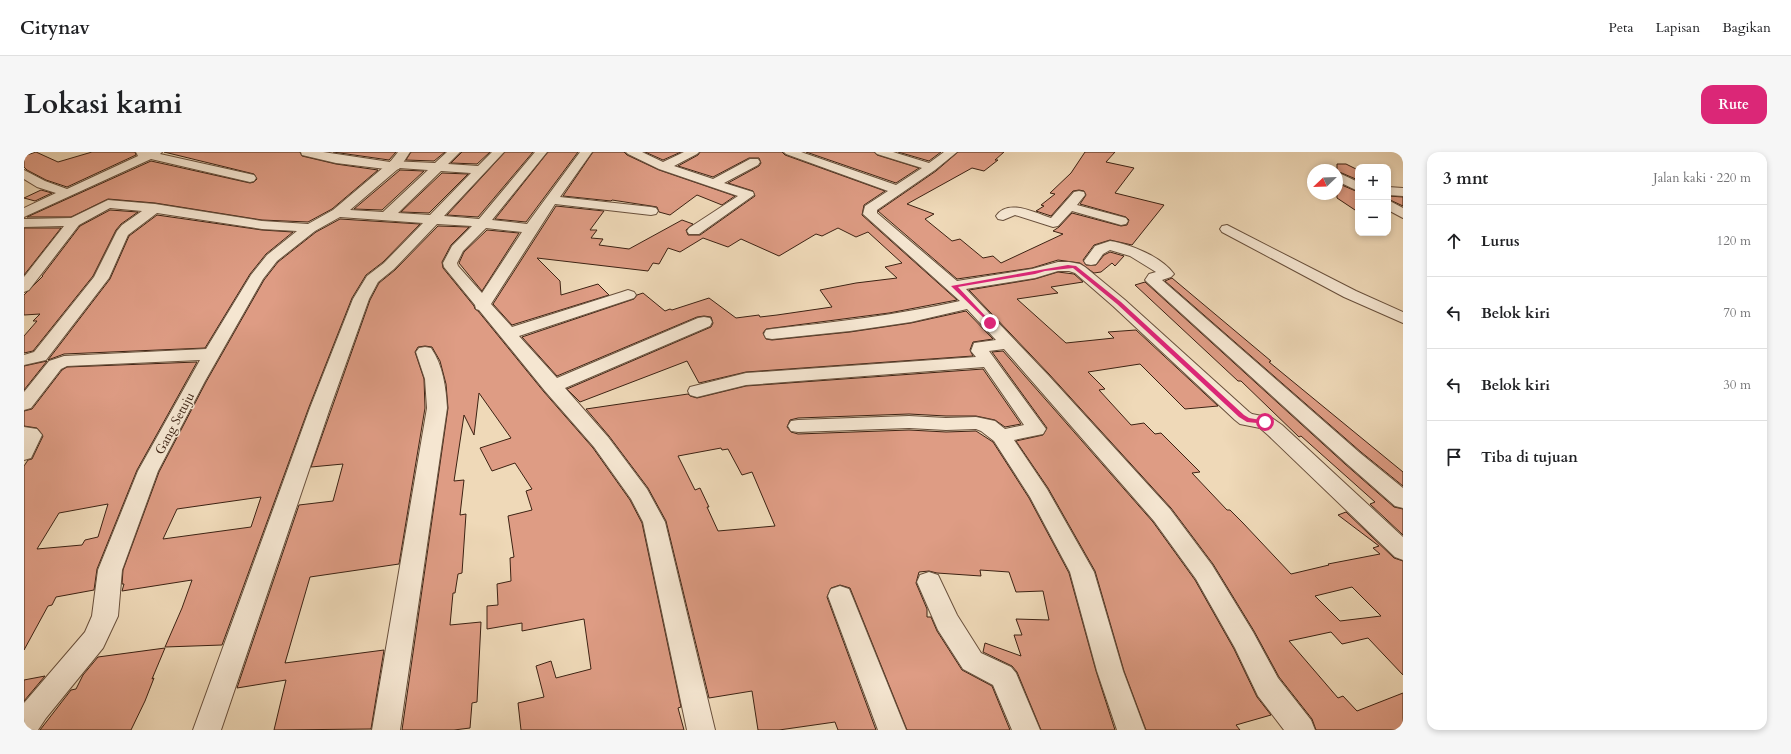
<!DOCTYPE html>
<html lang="id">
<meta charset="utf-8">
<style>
body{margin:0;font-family:Cardo,serif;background:#f6f6f6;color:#202124}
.controls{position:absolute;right:12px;top:12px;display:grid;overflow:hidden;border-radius:8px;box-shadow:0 2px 6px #0003}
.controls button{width:36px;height:36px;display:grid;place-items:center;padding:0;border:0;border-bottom:1px solid #e0e0e0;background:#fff;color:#202124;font:20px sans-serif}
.compass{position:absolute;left:1283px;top:12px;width:36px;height:36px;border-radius:50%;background:#fff;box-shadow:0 2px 6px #0003;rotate:247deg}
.stop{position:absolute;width:12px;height:12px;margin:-9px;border:3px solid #db2777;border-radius:50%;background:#fff}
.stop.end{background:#db2777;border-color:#fff;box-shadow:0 1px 4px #0008}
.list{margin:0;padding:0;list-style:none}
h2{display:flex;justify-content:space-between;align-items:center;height:52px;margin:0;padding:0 16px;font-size:17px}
h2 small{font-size:13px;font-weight:400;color:#757577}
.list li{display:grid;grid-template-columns:26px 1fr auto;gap:12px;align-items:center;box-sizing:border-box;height:72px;padding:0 16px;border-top:1px solid #e0e0e0}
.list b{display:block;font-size:15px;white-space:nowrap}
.list em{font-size:13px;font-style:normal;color:#757577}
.icon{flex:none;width:22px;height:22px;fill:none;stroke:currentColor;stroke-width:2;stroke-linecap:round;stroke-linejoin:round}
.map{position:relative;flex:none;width:1379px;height:578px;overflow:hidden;border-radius:12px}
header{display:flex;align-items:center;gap:24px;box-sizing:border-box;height:56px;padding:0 20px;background:#fff;border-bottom:1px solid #e0e0e0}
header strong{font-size:19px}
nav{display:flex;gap:22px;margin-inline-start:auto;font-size:14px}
.intro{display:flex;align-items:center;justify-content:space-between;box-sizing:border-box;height:96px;padding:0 24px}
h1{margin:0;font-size:28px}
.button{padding:10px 18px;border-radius:12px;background:#db2777;color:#fff;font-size:14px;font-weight:700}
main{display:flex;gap:24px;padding:0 24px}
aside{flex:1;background:#fff;border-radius:12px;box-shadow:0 2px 6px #0003}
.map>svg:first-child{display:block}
.building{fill:#de9c84;stroke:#3c2213;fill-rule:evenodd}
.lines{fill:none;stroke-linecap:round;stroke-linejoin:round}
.minor-casing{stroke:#69503c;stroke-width:2}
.tertiary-casing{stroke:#69503c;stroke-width:2}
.minor{fill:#f5e6d1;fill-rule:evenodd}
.tertiary{fill:#f5e6d1;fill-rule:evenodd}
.route{fill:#db2777}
.labels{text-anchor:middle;stroke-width:3;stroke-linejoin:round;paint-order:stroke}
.street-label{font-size:13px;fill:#3c2213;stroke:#f5e6d1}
</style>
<header>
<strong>Citynav</strong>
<nav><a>Peta</a><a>Lapisan</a><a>Bagikan</a></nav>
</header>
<div class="intro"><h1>Lokasi kami</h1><a class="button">Rute</a></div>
<main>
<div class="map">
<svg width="1379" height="578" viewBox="0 0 1379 578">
<rect width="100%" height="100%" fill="#efd9b8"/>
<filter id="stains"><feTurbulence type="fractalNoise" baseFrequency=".005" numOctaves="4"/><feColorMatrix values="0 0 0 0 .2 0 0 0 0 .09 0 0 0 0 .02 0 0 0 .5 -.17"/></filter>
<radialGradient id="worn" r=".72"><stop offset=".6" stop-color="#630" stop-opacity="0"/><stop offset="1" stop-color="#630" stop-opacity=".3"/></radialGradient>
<!-- building -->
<g class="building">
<polygon points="12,0 34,10 68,0 111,0 112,3 43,35 22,28 3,18 0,15 0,4"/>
<polygon points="140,0 276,0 278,4 312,12 354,18 308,57 284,70 238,68 131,51 84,47 47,65 3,65 127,9 226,31 230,30 233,27 230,22"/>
<polygon points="309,0 372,0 365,8"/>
<polygon points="387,0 421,0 410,9 382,8"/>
<polygon points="438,0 466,0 453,12 427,11"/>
<polygon points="481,0 509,0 454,65 423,63"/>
<polygon points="524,0 554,0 502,70 471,67"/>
<polygon points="569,0 600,0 603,3 635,18 711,44 698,53 673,43 646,63 635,60 633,55 627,54 588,48 587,49 539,44"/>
<polygon points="621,0 657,0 639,8"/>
<polygon points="676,0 758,0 761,3 861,39 840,53 838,63 933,148 865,161 742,177 739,181 742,187 748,188 826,180 887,171 942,159 969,187 949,190 946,198 949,204 722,220 675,231 663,209 556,250 543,237 687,175 689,171 687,165 680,164 673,165 533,224 498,185 610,147 613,143 619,141 641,159 646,157 648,158 685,146 712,166 735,163 736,165 753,163 808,155 796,138 832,131 873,126 861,115 878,111 844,80 832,85 814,76 798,84 792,82 755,104 717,87 704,95 679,86 656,100 644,96 635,112 629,111 624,119 513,106 536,129 537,143 574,132 585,143 488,173 469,152 532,54 580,59 566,78 573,78 567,86 579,87 575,93 605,97 658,68 669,72 662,78 664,83 676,83 731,44 729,39 704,31 735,14 737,11 735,6 725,6 689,25 654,14 674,3"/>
<polygon points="782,0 850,0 853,3 895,16 872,31"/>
<polygon points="874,0 917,0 905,9"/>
<polygon points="934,0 980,0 971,8 974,8 960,19 948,16 883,52 910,62 901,67 928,89 936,87 959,106 969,104 977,111 1039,82 1029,79 1035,75 1048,61 1097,74 1103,73 1105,68 1102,65 1056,52 1062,43 1060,39 1055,38 1049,39 1027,64 1012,59 1020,54 1017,53 1031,42 1026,41 1047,21 1061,0 1091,0 1082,10 1110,16 1091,41 1140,53 1108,93 1086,88 1070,93 1059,108 1062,113 1072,113 1080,103 1086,100 1100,104 1091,114 1088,111 1077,120 1070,121 1056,111 1034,108 1008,116 933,127 854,59 912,19"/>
<polygon points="1313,12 1322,12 1334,18 1334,28 1313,19"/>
<polygon points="376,18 400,19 358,58 330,57"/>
<polygon points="418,21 444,22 405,61 377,60"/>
<polygon points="1313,31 1334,40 1334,60 1313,46"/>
<polygon points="17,38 28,41 11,49 0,46"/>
<polygon points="1364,44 1379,45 1379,54 1364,47"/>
<polygon points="86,58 114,60 97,72 92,78 69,124 9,199 0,201 0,184 13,169 9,169 16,162 0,163 0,143 19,124 18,124 56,74"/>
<polygon points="133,63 238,78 269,80 242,102 226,122 181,196 40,202 24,208 86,127 105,84"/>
<path d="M316,67L396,72L359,110L342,123L328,146L285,255L198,493L141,495L158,456L168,428L98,439L100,432H98L99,418L135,320L182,230L240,128L254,110L292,80ZM237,345L227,375L139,387L153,357Z"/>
<polygon points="414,74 445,75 427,93 418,110 419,116 450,154 451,157 454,159 520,240 569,296 606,348 618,371 657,555 654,556 660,578 497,578 494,551 520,545 512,514 527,509 532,526 567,517 560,467 498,479 498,471 463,477 463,454 474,453 473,432 487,429 486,406 490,405 484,364 508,358 502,339 508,337 491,311 468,319 456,296 487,286 455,241 450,283 440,263 430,329 440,328 436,363 442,362 438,421 434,422 431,441 429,441 426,473 457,470 453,550 448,551 446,576 430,578 378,578 424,256 422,232 416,209 408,195 401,194 394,195 391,200 400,227 401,256 375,412 286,425 261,511 360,498 347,577 250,578 262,528 213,536 275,353 309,349 319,312 287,315 346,148 355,131 371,118"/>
<polygon points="0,76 37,76 0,123"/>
<polygon points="463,78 495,81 458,139 435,111 440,100"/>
<path d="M1034,120L1050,122L1059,130L1027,135L1034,141L993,147L1042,191L1090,186L1084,180L1112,178L1194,254L1161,257L1116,212L1064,220L1081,237L1075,238L1107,273L1120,271L1131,282L1137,281L1176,320L1168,321L1203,358H1206L1219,371L1267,422L1305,413L1304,412L1356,402L1349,396L1355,394L1314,363L1322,360L1370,406L1379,409V523L1344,486L1318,492L1307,480L1265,489L1314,546L1319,544L1333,559L1379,541V578H1292L1288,567L1255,525L1230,479L1189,412L1147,356L1025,222L945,138L1011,127ZM1328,435L1357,464L1316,469L1291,444Z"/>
<polygon points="1148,126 1247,209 1245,210 1379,320 1379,334 1337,300 1141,129"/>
<polygon points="1121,130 1321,312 1370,355 1379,357 1379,383 1346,352 1351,350 1277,284 1275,285 1217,229 1214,229 1111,133"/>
<polygon points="979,199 1129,370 1171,428 1210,497 1233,545 1247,563 1212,573 1216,578 1122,578 1100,519 1071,419 1024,336 992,289 1019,283 1023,276 968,200"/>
<polygon points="23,209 0,238 0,214"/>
<path d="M173,210L113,318L73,417L70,438L32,445L28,453L24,454L0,498V314L4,308L8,307L19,284L13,276L0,274V259L8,257L38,218L43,215ZM84,352L74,385L61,388L58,393L13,397L35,361Z"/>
<path d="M959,217L997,272L981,275L971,268L952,264H922L885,262L774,266L766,268L763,275L767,280L774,282L885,278L922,280L952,279L969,290L1005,346L1045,421L1072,519L1091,578H1017L993,520L988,514L959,500L961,491L997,504L990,483H998L992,467L1025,468L1019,439L992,440L985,420L956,418L957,424L913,421L905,419L895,420L892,431L903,457V465H907L913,479L938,518L968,534L986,578H883L826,436L816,433L807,436L803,445L852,578H814L811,570L755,578H734L728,539L685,546L642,369L624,336L585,284L562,257L664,242L666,244L673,246L722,234ZM697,296L698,298L704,297L718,323L728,320L751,374L694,379L683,355H685L676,336L671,338L654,304Z"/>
<polygon points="141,496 128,527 130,526 121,549 107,578 16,578 47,538 52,537 59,523 74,505"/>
<polygon points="21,524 0,549 0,528"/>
</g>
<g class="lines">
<!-- minor casing -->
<g class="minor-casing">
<g id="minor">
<polygon points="112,0 138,0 136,2 230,23 232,26 230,29 226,30 127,7 0,65 0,56 32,41 13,35 0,27 0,18 21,29 43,37 114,4"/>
<path d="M423,0H436L424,12L454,14L468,0H480L420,64L455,67L511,0H523L468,68L503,72L556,0H568L536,45L627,55L632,56L634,59L632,62L627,63L531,52L467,152L488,175L598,140L604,138L610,140L612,143L610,146L495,184L533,226L674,166L680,165L686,166L688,170L686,174L541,236L584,285L623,337L641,370L691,578H663L619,370L607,347L570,295L521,239L455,158L452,157L451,153L420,115L419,111L428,94L448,74L413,72L370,117L354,130L345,147L306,256L197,578H169L286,256L329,147L343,124L360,111L399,71L316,65L291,79L253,109L239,127L181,229L134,319L98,418L94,464L79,496L22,566L14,578H0V551L61,480L68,464L74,418L114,319L176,208L43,214L37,217L7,256L0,258V240L25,209L40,204L182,197L227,123L243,103L273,79L238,77L133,61L104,83L85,126L22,208L0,213V203L10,200L70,125L93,79L98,73L118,59L86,56L55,73L5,138L0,140V125L40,74L0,75V67L47,66L84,48L131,52L238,69L284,72L309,58L367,9L411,11ZM375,16L404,18L359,60L326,58ZM417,19L447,21L406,63L374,61ZM462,76L498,80L458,141L434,114L433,111L439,99Z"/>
<polygon points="602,0 618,0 639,10 660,0 675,0 673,2 650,14 689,27 726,7 734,7 736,10 734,13 700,31 729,40 730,43 675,82 665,82 663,79 665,76 714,44 635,17 604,2"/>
<path d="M760,0H777L872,33L898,16L853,2L851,0H869L905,11L920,0H933L911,18L853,58V61L933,129L1008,117L1034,110H1045L1056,112L1061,115L1101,148L1225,260L1228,262L1248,266L1258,273L1379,385V408L1371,405L1244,283L1236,276L1216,272L1211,268L1089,154L1051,121L1045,119H1034L1011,126L942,137L1024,223L1146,357L1188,413L1229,480L1254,526L1287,568L1291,578H1260L1234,544L1211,496L1172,427L1130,369L980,197L965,199L1022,277L1019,282L990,288L1023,337L1070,420L1099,519L1121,578H1093L1073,519L1046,420L1006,345L970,289L957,279L952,277L922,278L885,276L774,280L767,279L764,274L767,269L774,268L885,264L922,266L952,265L971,269L981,277L1000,273L960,215L722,233L673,245L666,243L664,239L666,235L722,221L952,205L947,199L950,191L972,188L943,157L887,170L826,179L748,187L742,186L740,182L742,178L748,177C812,170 873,163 936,149L839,62L841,54L864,39L762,2Z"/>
<polygon points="1313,20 1334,30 1334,39 1313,29"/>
<polygon points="1364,35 1379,36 1379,44 1364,43"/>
<path d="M1055,39L1060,40L1061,43L1053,53L1102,66L1104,69L1102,72L1097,73L1048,59L1034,74L1029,75L991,63L979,68L974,67L972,64C984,46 1011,61 1027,66L1050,40Z"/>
<polygon points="1364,48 1379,56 1379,66 1364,58"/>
<polygon points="1203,73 1332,139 1379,160 1379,171 1320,145 1198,80 1196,77 1198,74"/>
<path d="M1086,89C1106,92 1138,105 1150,122L1147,125L1138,128L1336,301L1379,336V356L1371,354L1322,311L1124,131L1121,128L1125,122L1132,120L1106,104L1086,98L1079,102L1072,112L1067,113L1062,112L1060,109L1071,94Z"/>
<path d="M401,195L407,196C419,213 422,236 423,256L376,578H348L403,256L401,227L392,200L395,196Z"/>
<polygon points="0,275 13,277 18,283 7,306 0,308"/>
<polygon points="905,420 914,423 933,463 957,501 987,515 992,521 1016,578 988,578 969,533 939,517 914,478 893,430 896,423"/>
<polygon points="816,434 825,437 828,444 882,578 854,578 804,444 807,437"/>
</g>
</g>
<!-- tertiary casing -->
<g class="tertiary-casing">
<polygon id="tertiary" points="277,0 299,0 366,10 374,0 386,0 375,17 370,18 312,11 278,3"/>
</g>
<!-- minor -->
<use href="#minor" class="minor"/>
<!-- tertiary -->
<use href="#tertiary" class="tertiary"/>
</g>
<!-- route -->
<polygon class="route" points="1044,113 1052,114 1097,150 1220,263 1225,266 1243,269 1243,272 1223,270 1215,265 1093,152 1049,116 1021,119 1011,122 934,135 967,170 968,171 966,172 927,134"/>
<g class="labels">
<!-- street labels -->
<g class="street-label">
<text transform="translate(150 271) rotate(-62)" y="5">Gang Setuju</text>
</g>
</g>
<rect width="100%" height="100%" filter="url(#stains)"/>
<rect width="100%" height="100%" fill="url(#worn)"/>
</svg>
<div class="controls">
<button>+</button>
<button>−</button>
</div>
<svg class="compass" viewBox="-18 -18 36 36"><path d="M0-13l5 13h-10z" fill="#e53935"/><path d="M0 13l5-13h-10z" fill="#757577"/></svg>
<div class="stop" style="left:1241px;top:270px"></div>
<div class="stop end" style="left:966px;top:171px"></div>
</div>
<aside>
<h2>3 mnt<small>Jalan kaki · 220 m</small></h2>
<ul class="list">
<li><svg class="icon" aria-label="ahead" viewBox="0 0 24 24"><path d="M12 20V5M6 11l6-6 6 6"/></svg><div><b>Lurus</b></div><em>120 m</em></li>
<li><svg class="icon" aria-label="left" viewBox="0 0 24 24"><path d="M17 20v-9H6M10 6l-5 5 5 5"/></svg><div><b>Belok kiri</b></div><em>70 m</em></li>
<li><svg class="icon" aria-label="left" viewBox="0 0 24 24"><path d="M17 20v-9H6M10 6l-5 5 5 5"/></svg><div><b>Belok kiri</b></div><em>30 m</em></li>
<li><svg class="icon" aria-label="arrive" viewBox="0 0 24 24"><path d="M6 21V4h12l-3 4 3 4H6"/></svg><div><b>Tiba di tujuan</b></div></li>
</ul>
</aside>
</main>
